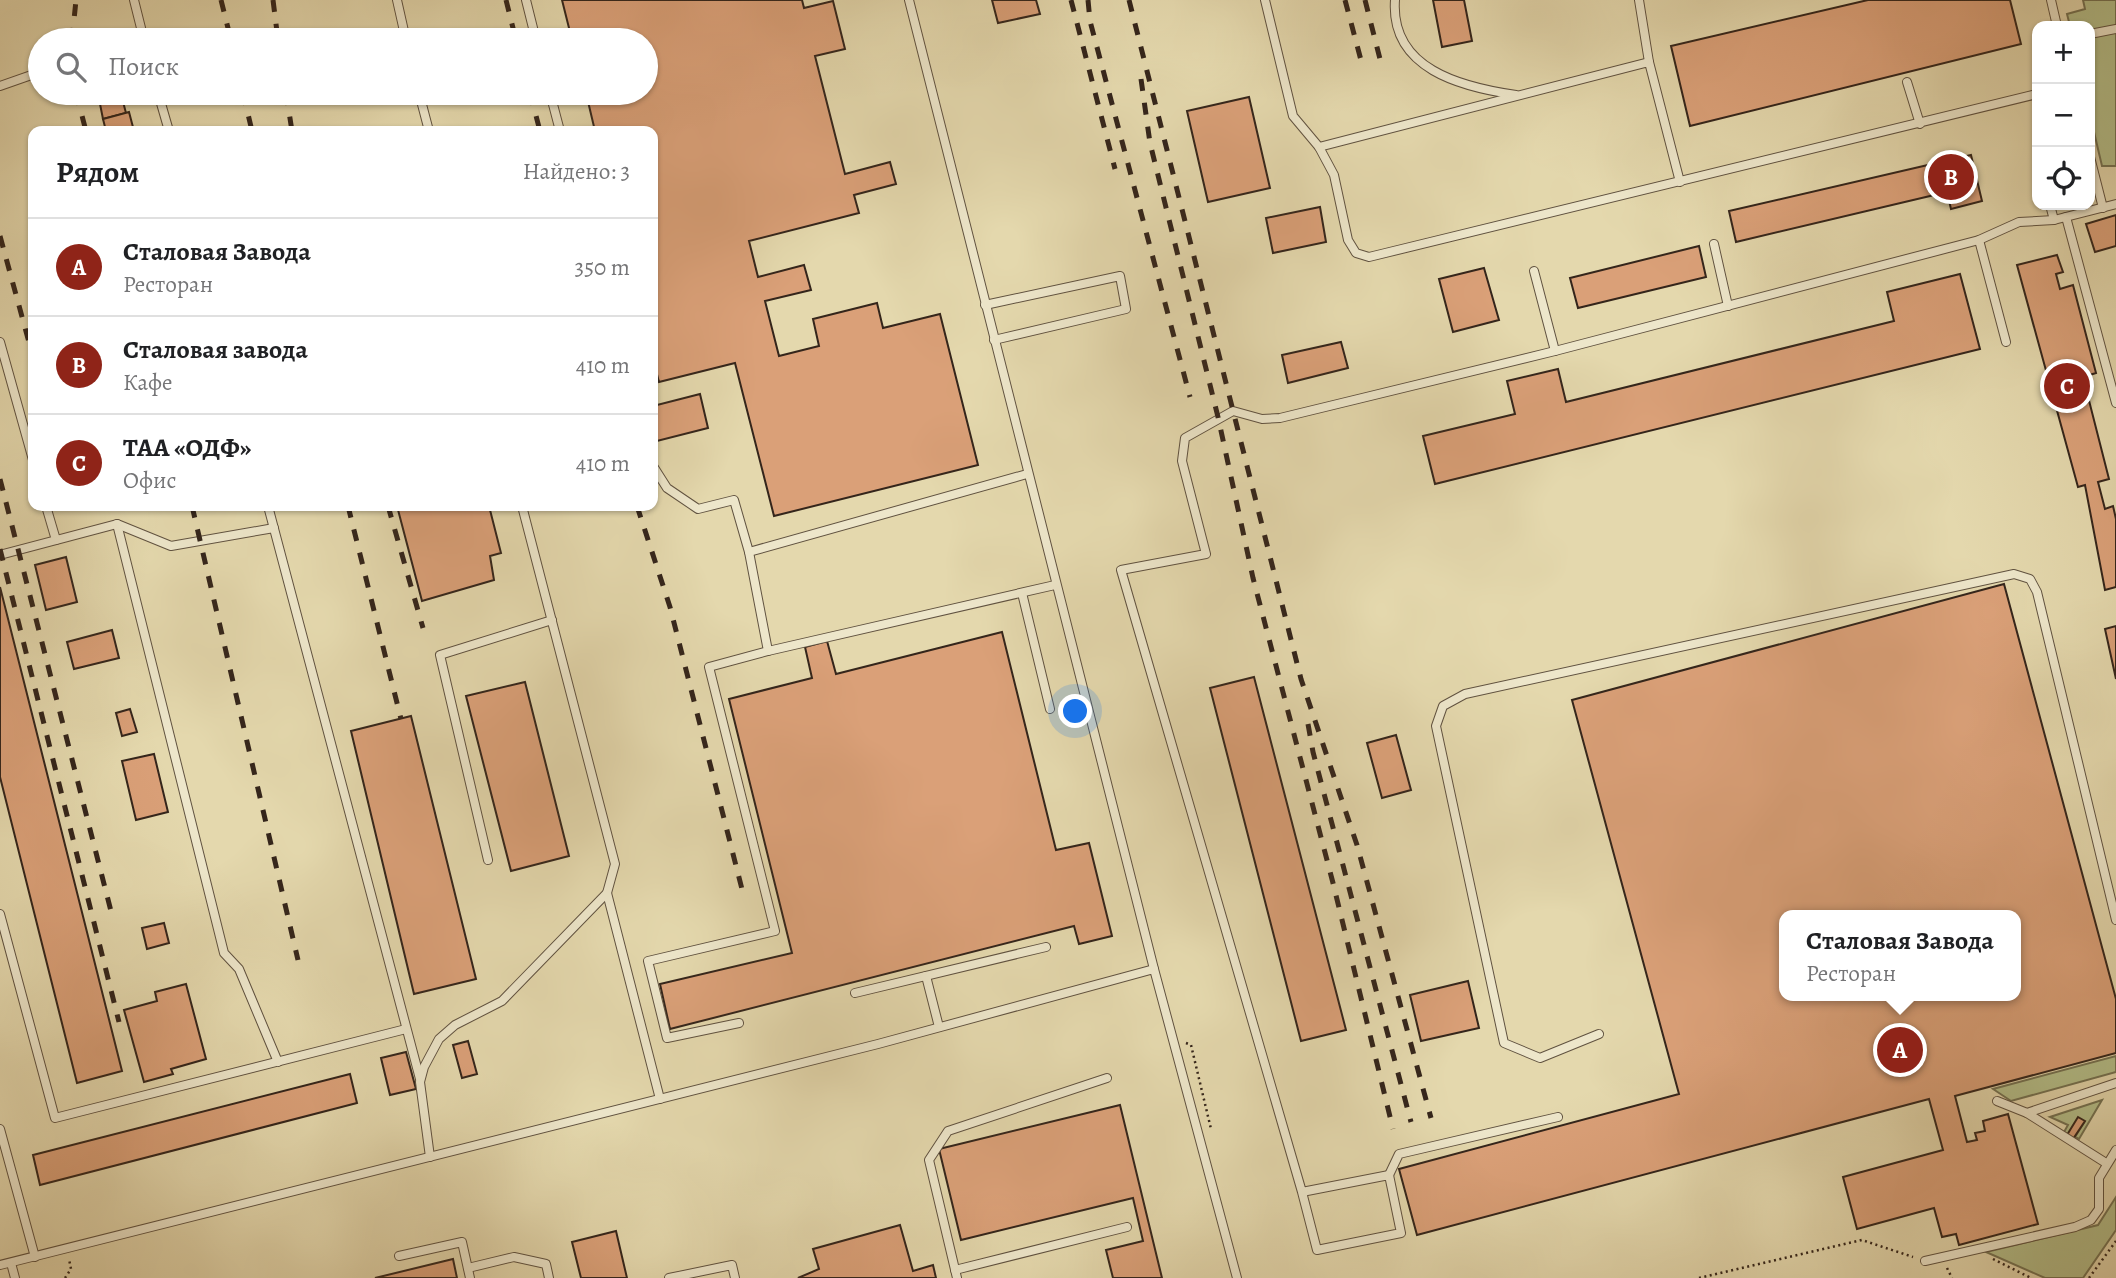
<!DOCTYPE html>
<html lang="ru">
<meta charset="utf-8">
<style>
body{margin:0;font-family:Alegreya,serif;background:#f2f2f2;color:#202124}
.controls{position:absolute;right:21px;top:21px;display:grid;overflow:hidden;border-radius:14px;box-shadow:0 2px 5px #0004}
.controls button{width:63px;height:63px;display:grid;place-items:center;padding:0;border:0;border-bottom:2px solid #e0e0e0;background:#fff;color:#202124;font:35px sans-serif}
.you{position:absolute;left:1076px;top:712px;width:24px;height:24px;margin:-18px;border:5px solid #fff;border-radius:50%;background:#1a73e8;box-shadow:0 0 0 10px #1a73e833}
.badge{display:grid;place-items:center;width:46px;height:46px;border-radius:50%;background:#8f2418;color:#fff;font-size:23px;font-weight:700}
.pin{position:absolute;translate:-50% -50%;border:4px solid #fff;box-shadow:0 2px 7px #0006}
.popup{position:absolute;left:1779px;top:910px;width:242px;height:91px;box-sizing:border-box;display:grid;place-content:center;border-radius:14px;background:#fff;filter:drop-shadow(0 2px 5px #0005);font-size:23px;white-space:nowrap;color:#757577}
.popup b{font-size:26px;color:#202124}
.popup::after{content:'';position:absolute;left:50%;top:100%;margin-left:-14px;border:14px solid transparent;border-top-color:#fff}
.list{margin:0;padding:0;list-style:none}
h2{display:flex;justify-content:space-between;align-items:center;height:91px;margin:0;padding:0 28px;font-size:30px}
h2 small{font-size:23px;font-weight:400;color:#757577}
.list li{display:grid;grid-template-columns:46px 1fr auto;gap:21px;align-items:center;box-sizing:border-box;height:98px;padding:0 28px;border-top:2px solid #e0e0e0}
.list b{display:block;font-size:26px;white-space:nowrap}
.list p{margin:0;font-size:23px;white-space:nowrap;color:#757577}
.list em{font-size:23px;font-style:normal;color:#757577}
.icon{flex:none;width:38px;height:38px;fill:none;stroke:currentColor;stroke-width:2;stroke-linecap:round;stroke-linejoin:round}
.map{position:relative;flex:none;width:2116px;height:1278px;overflow:hidden}
.search{position:absolute;background:#fff;box-shadow:0 2px 5px #0004;left:28px;top:28px;width:630px;height:77px;display:flex;align-items:center;gap:18px;box-sizing:border-box;padding:0 24px;border-radius:38px;color:#757577;font-size:26px}
.panel{position:absolute;background:#fff;box-shadow:0 2px 5px #0004;left:28px;top:126px;width:630px;height:385px;border-radius:14px}
.map>svg:first-child{display:block}
.green{fill:#b4bf8a;stroke:#747252;stroke-width:2}
.building{fill:#daa078;stroke:#34251b;stroke-width:2;fill-rule:evenodd}
.lines{fill:none;stroke-linecap:round;stroke-linejoin:round}
.lane-casing{stroke:#605240;stroke-width:10}
.path{stroke:#34251b;stroke-width:2.5;stroke-dasharray:2 3.5;stroke-linecap:butt}
.lane{stroke:#ede6ca;stroke-width:8}
.rail{stroke:#34251b;stroke-width:5;stroke-dasharray:12 12;stroke-linecap:butt}
</style>
<div class="map">
<svg width="2116" height="1278" viewBox="0 0 2116 1278">
<rect width="100%" height="100%" fill="#e4d8ad"/>
<filter id="stains"><feTurbulence type="fractalNoise" baseFrequency=".00286" numOctaves="4"/><feColorMatrix values="0 0 0 0 .2 0 0 0 0 .09 0 0 0 0 .02 0 0 0 .5 -.17"/></filter>
<radialGradient id="worn" r=".72"><stop offset=".6" stop-color="#630" stop-opacity="0"/><stop offset="1" stop-color="#630" stop-opacity=".3"/></radialGradient>
<!-- green -->
<g class="green">
<polygon points="2083,0 2116,0 2116,166 2102,166 2090,115 2090,26 2070,26 2067,14 2085,9"/>
<polygon points="2116,1056 2116,1072 2011,1101 1993,1089"/>
<polygon points="2102,1100 2079,1139 2075,1137 2085,1121 2067,1135 2064,1132 2068,1125 2050,1117"/>
<polygon points="2116,1197 2116,1230 2083,1278 2045,1278 1986,1252 2098,1225"/>
</g>
<!-- building -->
<g class="building">
<polygon points="562,0 802,0 804,8 833,1 845,49 815,56 845,174 890,162 896,184 854,195 859,213 749,241 758,277 804,265 811,290 765,301 779,356 819,346 813,319 877,303 883,328 940,314 978,465 774,516 735,363 659,382 653,359 653,131 595,131 586,93 646,93 646,40 572,40"/>
<polygon points="992,0 1036,0 1040,14 998,23"/>
<polygon points="1433,0 1464,0 1472,41 1442,47"/>
<polygon points="1868,0 2010,0 2021,44 1690,126 1671,46"/>
<polygon points="1249,97 1270,188 1208,202 1187,111"/>
<polygon points="122,98 126,113 103,119 100,104"/>
<polygon points="129,112 134,131 106,131 103,119"/>
<polygon points="1971,155 1982,201 1951,209 1947,192 1736,242 1729,211"/>
<polygon points="1320,207 1326,242 1273,253 1266,218"/>
<polygon points="2116,215 2116,246 2095,252 2086,224"/>
<polygon points="1699,246 1706,277 1578,308 1570,278"/>
<polygon points="2057,255 2063,272 2056,274 2060,289 2073,285 2096,373 2083,377 2109,479 2098,482 2105,509 2113,506 2116,519 2116,587 2105,590 2085,485 2078,487 2017,265"/>
<polygon points="1484,268 1499,320 1453,332 1439,279"/>
<polygon points="1960,274 1980,349 1435,484 1423,436 1515,414 1507,381 1558,369 1566,402 1894,321 1887,292"/>
<polygon points="1341,342 1348,368 1288,383 1282,355"/>
<polygon points="700,394 708,428 653,442 653,406"/>
<polygon points="397,506 489,506 501,553 490,556 494,580 422,601"/>
<polygon points="66,557 77,602 46,610 35,565"/>
<path d="M2004,584L2116,999V1053L1955,1096L1967,1142L1977,1140L1975,1133L1985,1131L1983,1121L2008,1114L2038,1224L1959,1245L1956,1234L1942,1237L1934,1208L1857,1229L1843,1177L1943,1150L1929,1099L1417,1235L1399,1169L1679,1094L1572,700ZM1784,915H2016V996H1784Z"/>
<polygon points="0,587 122,1071 77,1083 0,777"/>
<polygon points="2116,626 2116,679 2105,629"/>
<polygon points="112,630 119,658 74,669 67,642"/>
<polygon points="1002,632 1056,850 1089,843 1112,936 1079,944 1074,926 670,1029 660,984 792,953 729,699 812,678 805,647 827,641 836,674"/>
<polygon points="1254,677 1346,1030 1301,1041 1210,688"/>
<polygon points="525,682 569,856 511,871 466,696"/>
<polygon points="130,709 137,732 122,736 116,713"/>
<polygon points="411,716 476,979 414,994 351,731"/>
<polygon points="1396,735 1411,790 1382,798 1367,743"/>
<polygon points="154,754 168,812 136,820 122,761"/>
<polygon points="164,923 169,943 147,949 142,928"/>
<polygon points="1468,981 1479,1028 1421,1041 1410,995"/>
<polygon points="186,984 206,1059 171,1069 173,1074 144,1082 124,1010 157,1001 155,992"/>
<polygon points="468,1041 477,1074 462,1078 453,1045"/>
<polygon points="406,1052 416,1089 390,1095 381,1058"/>
<polygon points="350,1074 357,1103 40,1185 33,1155"/>
<polygon points="1120,1105 1162,1278 1113,1278 1106,1250 1143,1241 1133,1198 961,1240 939,1149"/>
<polygon points="2078,1117 2085,1121 2073,1139 2067,1135"/>
<polygon points="900,1225 913,1271 933,1265 936,1278 798,1278 819,1269 813,1249"/>
<polygon points="616,1231 627,1278 581,1278 572,1242"/>
<polygon points="453,1259 457,1278 375,1278"/>
</g>
<g class="lines">
<!-- lane casing -->
<g class="lane-casing">
<g id="lane">
<polyline points="134,0 144,40"/>
<polyline points="397,0 406,40"/>
<polyline points="526,0 536,40"/>
<polyline points="909,0 1154,969"/>
<polyline points="1265,0 1293,116 1319,147 1334,175 1348,240 1356,253 1369,257 2037,94"/>
<path d="M1395,0C1390,69 1461,87 1516,95"/>
<polyline points="1639,0 1649,62"/>
<polyline points="2051,0 2057,26"/>
<polyline points="2090,34 2116,29"/>
<polyline points="1907,82 1920,124"/>
<polyline points="0,86 40,72"/>
<polyline points="158,93 169,131"/>
<polyline points="419,93 429,131"/>
<polyline points="550,93 560,131"/>
<polyline points="1319,147 1649,62 1680,182"/>
<polyline points="2090,157 2103,208"/>
<polyline points="2037,159 2037,160"/>
<polyline points="2050,205 2054,220"/>
<polyline points="2066,217 2116,403"/>
<polyline points="1979,240 2006,342"/>
<polyline points="1714,244 1728,306"/>
<polyline points="1534,271 1555,351"/>
<polyline points="985,305 1120,276 1126,309 994,340"/>
<polyline points="0,342 33,460"/>
<polyline points="653,466 667,488 698,509 734,500 749,552 1027,474"/>
<polyline points="46,506 56,540"/>
<polyline points="268,506 420,1079"/>
<polyline points="117,524 224,953 239,969 278,1062"/>
<polyline points="0,555 117,524 171,546 274,528"/>
<polyline points="1022,593 1050,709"/>
<polyline points="768,651 1055,585"/>
<polyline points="488,860 440,655 552,620"/>
<polyline points="607,893 660,1099"/>
<polyline points="0,914 55,1118 406,1029"/>
<polyline points="926,976 939,1027"/>
<polyline points="855,993 1046,947"/>
<polyline points="739,1023 667,1038 648,961 775,931 709,667 768,651 749,552"/>
<polyline points="1599,1034 1540,1058 1504,1043 1436,726 1443,706 1465,694 2014,574 2030,579 2037,592 2116,920"/>
<polyline points="1997,1101 2027,1113 2116,1083"/>
<polyline points="2027,1113 2106,1163"/>
<polyline points="0,1129 35,1257"/>
<polyline points="430,1157 420,1082 424,1067 439,1039 455,1025 502,1001 607,893 615,864 522,506"/>
<polyline points="1389,1175 1399,1154 1558,1117"/>
<polyline points="1302,1192 1317,1250 1401,1233 1389,1175 1302,1192 1121,570 1206,554 1182,461 1185,438 1233,411 1262,419 1280,418 1555,351 1979,240 2019,222 2054,220 2116,204"/>
<polyline points="399,1256 462,1242 470,1278"/>
<polyline points="1925,1261 2075,1227 2091,1220 2099,1209 2099,1178 2116,1150"/>
<polyline points="11,1263 15,1278"/>
<polyline points="0,1265 878,1044 1154,969 1237,1278"/>
<polyline points="468,1268 514,1257 546,1264 549,1278"/>
<polyline points="955,1270 1127,1227"/>
<polyline points="669,1278 732,1265 735,1278"/>
<polyline points="957,1278 929,1160 948,1131 1107,1078"/>
</g>
</g>
<!-- path -->
<g class="path">
<polyline points="1186,1043 1191,1045 1211,1129"/>
<polyline points="1993,1259 2031,1278"/>
<polyline points="1947,1268 1952,1278"/>
<polyline points="65,1278 71,1269 69,1259"/>
<polyline points="1699,1278 1862,1240 1913,1257"/>
<polyline points="2089,1278 2116,1241"/>
</g>
<!-- lane -->
<use href="#lane" class="lane"/>
<!-- rail -->
<g class="rail">
<polyline points="221,0 231,40"/>
<polyline points="273,0 278,40"/>
<polyline points="506,0 516,40"/>
<polyline points="1071,0 1115,169"/>
<polyline points="1088,0 1090,21 1190,397"/>
<polyline points="1129,0 1301,679 1357,845 1431,1118"/>
<polyline points="1345,0 1362,64"/>
<polyline points="1365,0 1380,59"/>
<polyline points="72,40 76,0"/>
<polyline points="1141,79 1150,143 1218,417 1253,578 1333,883 1393,1129"/>
<polyline points="76,93 86,131"/>
<polyline points="243,93 252,131"/>
<polyline points="286,93 292,131"/>
<polyline points="530,93 540,131"/>
<polyline points="0,236 33,357"/>
<polyline points="0,479 112,915"/>
<polyline points="192,506 298,960"/>
<polyline points="348,506 401,719"/>
<polyline points="388,506 423,628"/>
<polyline points="637,506 670,607 744,897"/>
<polyline points="0,549 119,1022"/>
<polyline points="1308,724 1313,752 1411,1122"/>
</g>
</g>
<rect width="100%" height="100%" filter="url(#stains)"/>
<rect width="100%" height="100%" fill="url(#worn)"/>
</svg>
<div class="controls">
<button>+</button>
<button>−</button>
<button><svg class="icon" aria-label="locate" viewBox="0 0 24 24"><circle cx="12" cy="12" r="6"/><path d="M12 2v4M12 18v4M2 12h4M18 12h4"/></svg></button>
</div>
<div class="you"></div>
<div class="pin badge" style="left:1900px;top:1050px">A</div>
<div class="popup"><b>Сталовая Завода</b>Ресторан</div>
<div class="pin badge" style="left:1951px;top:177px">B</div>
<div class="pin badge" style="left:2067px;top:386px">C</div>
<div class="search"><svg class="icon" aria-label="search" viewBox="0 0 24 24"><circle cx="10" cy="10" r="6"/><path d="M15 15l6 6"/></svg>Поиск</div>
<section class="panel">
<h2>Рядом<small>Найдено: 3</small></h2>
<ul class="list">
<li><span class="badge">A</span><div><b>Сталовая Завода</b><p>Ресторан</p></div><em>350 m</em></li>
<li><span class="badge">B</span><div><b>Сталовая завода</b><p>Кафе</p></div><em>410 m</em></li>
<li><span class="badge">C</span><div><b>ТАА «ОДФ»</b><p>Офис</p></div><em>410 m</em></li>
</ul>
</section>
</div>
